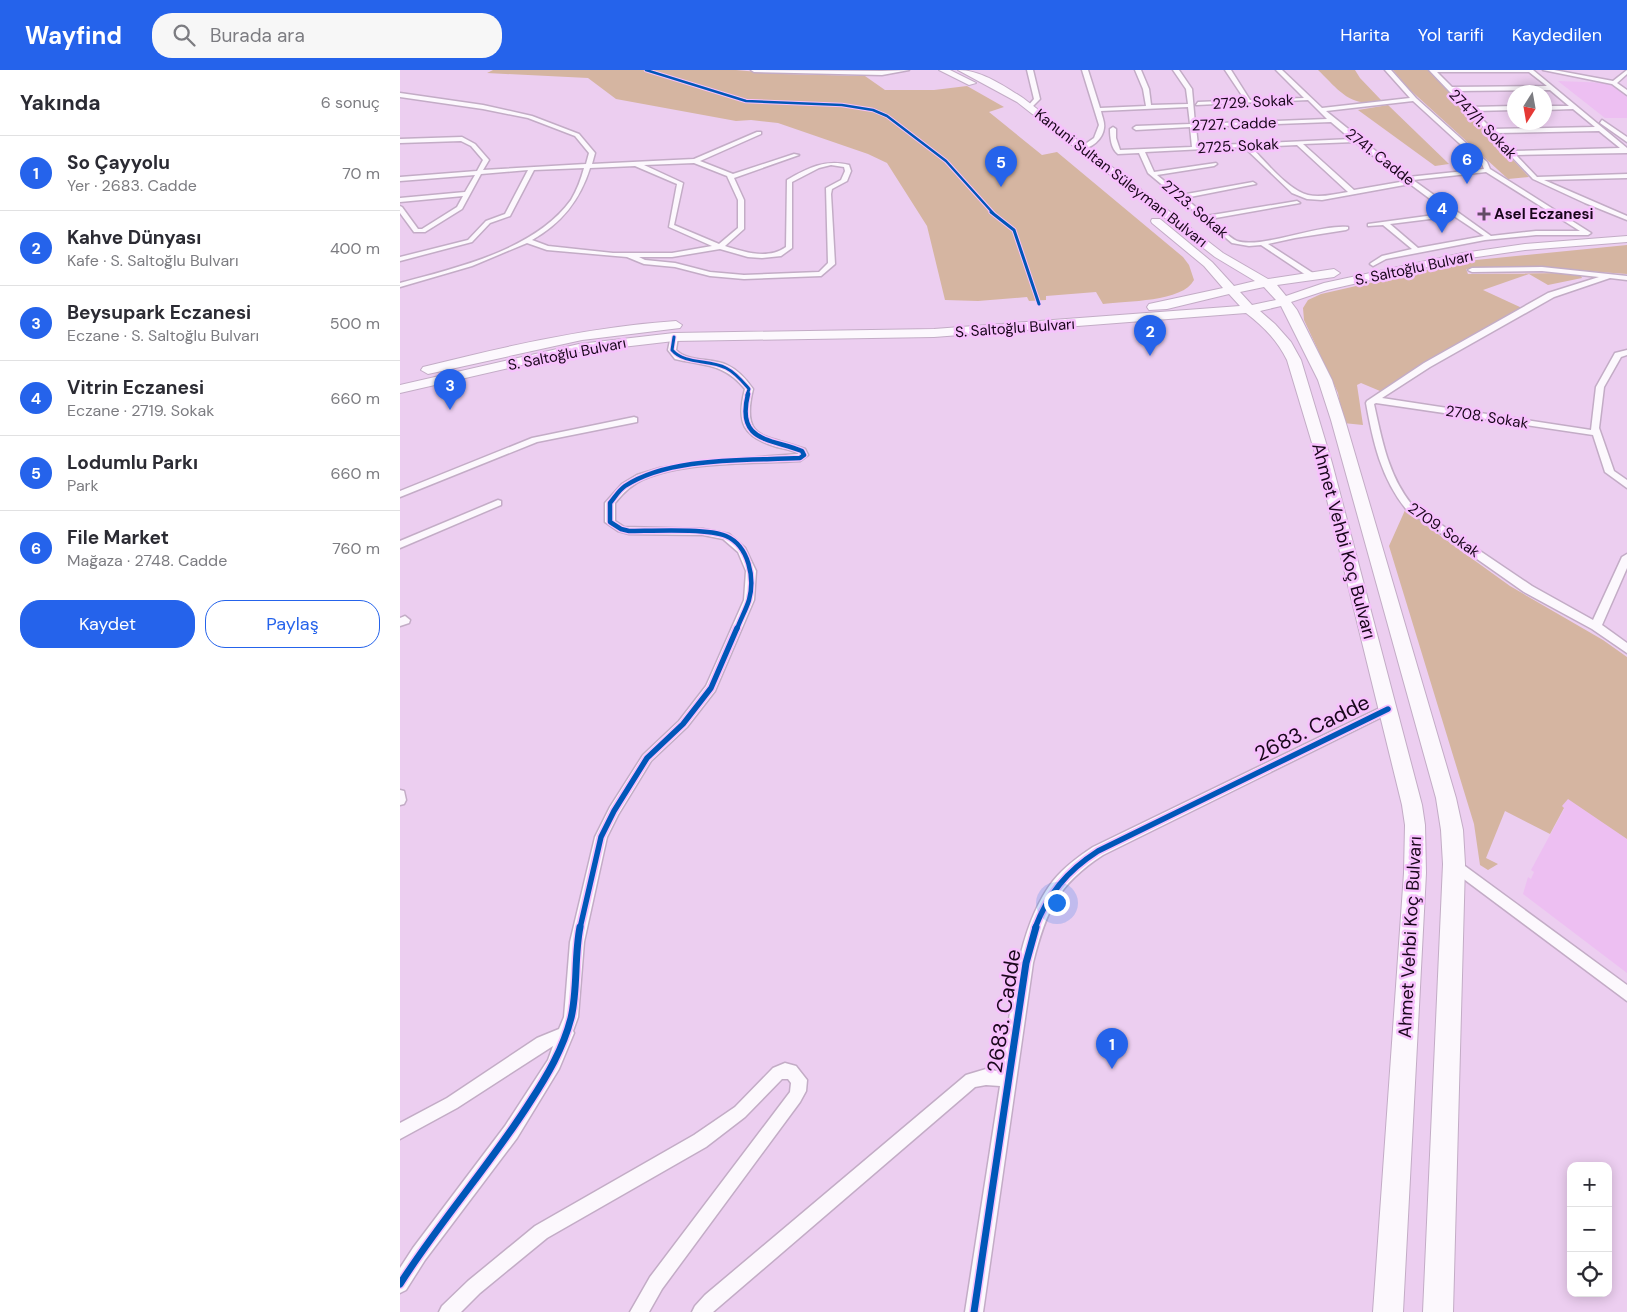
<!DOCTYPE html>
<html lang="tr">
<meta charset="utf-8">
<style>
body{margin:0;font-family:"DM Sans",sans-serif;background:#f7f7f7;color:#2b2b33}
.controls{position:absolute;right:15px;bottom:15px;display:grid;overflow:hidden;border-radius:10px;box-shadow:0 2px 12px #0003}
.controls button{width:45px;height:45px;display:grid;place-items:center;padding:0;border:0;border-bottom:1px solid #e1e1e2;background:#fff;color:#2b2b33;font:25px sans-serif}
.compass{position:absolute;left:1107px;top:15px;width:45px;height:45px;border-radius:50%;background:#fff;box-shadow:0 2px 12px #0003;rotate:191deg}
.you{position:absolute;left:656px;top:832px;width:18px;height:18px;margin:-12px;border:4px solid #fff;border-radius:50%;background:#1a73e8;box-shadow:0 0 0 8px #1a73e833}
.badge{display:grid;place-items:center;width:32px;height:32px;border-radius:50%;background:#2563eb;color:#fff;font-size:16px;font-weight:700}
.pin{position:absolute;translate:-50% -41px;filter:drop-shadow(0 1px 2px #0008)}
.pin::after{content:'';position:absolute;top:26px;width:18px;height:15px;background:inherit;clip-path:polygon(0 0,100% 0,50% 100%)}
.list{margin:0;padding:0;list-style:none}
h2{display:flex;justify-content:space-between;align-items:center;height:65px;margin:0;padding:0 20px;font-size:21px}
h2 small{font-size:16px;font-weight:400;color:#7c7c81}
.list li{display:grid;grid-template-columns:32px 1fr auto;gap:15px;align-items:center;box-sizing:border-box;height:75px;padding:0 20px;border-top:1px solid #e1e1e2}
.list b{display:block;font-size:19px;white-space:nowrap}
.list p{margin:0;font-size:16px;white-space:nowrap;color:#7c7c81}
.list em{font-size:16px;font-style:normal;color:#7c7c81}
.actions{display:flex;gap:10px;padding:15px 20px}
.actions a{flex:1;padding:11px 0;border:1px solid #2563eb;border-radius:20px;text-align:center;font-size:18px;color:#2563eb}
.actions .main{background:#2563eb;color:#fff}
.icon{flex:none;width:28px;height:28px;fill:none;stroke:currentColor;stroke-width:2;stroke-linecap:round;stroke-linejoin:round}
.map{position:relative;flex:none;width:1227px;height:1242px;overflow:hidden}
header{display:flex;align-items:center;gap:30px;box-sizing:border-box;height:70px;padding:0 25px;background:#2563eb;color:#fff}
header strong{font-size:24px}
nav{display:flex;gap:28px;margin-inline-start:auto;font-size:18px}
.search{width:350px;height:45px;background:#f7f7f7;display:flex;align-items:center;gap:12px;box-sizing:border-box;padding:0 18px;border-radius:20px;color:#7c7c81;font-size:19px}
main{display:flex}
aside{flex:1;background:#fff}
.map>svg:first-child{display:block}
.built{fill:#edbff2}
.green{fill:#d5b5a1}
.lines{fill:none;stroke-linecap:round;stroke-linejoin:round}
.minor-casing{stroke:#c3acc6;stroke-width:3}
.primary-casing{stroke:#c3acc6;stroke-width:2}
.minor{fill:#fcf8fd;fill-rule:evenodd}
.primary{fill:#fcf8fd;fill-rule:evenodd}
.cycleway-far4-casing{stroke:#f7c1fd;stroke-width:4.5}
.cycleway-far3-casing{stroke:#f7c1fd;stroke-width:5}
.cycleway-far2-casing{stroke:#f7c1fd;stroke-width:7}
.cycleway-far1-casing{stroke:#f7c1fd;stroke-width:9}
.cycleway-casing{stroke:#f7c1fd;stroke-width:10}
.cycleway-far4{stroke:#0057b8;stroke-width:2.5}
.cycleway-far3{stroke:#0057b8;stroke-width:3}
.cycleway-far2{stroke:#0057b8;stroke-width:4.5}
.cycleway-far1{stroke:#0057b8;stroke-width:5.5}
.cycleway{stroke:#0057b8;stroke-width:7}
.poi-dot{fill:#634c66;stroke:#f7c1fd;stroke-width:2}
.labels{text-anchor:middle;stroke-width:5;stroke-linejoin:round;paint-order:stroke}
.far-street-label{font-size:15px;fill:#19061b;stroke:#f7c1fd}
.far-poi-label{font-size:15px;font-weight:bold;fill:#19061b;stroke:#f7c1fd;text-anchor:start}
.street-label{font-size:18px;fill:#19061b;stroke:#f7c1fd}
.near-street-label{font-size:21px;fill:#19061b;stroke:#f7c1fd}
</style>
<header>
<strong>Wayfind</strong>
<div class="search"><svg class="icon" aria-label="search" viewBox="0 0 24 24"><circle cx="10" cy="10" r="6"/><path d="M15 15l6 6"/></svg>Burada ara</div>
<nav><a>Harita</a><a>Yol tarifi</a><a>Kaydedilen</a></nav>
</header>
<main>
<aside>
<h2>Yakında<small>6 sonuç</small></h2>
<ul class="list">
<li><span class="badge">1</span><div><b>So Çayyolu</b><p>Yer · 2683. Cadde</p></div><em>70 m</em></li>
<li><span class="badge">2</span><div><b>Kahve Dünyası</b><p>Kafe · S. Saltoğlu Bulvarı</p></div><em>400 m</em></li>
<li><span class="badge">3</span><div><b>Beysupark Eczanesi</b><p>Eczane · S. Saltoğlu Bulvarı</p></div><em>500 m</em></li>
<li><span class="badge">4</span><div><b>Vitrin Eczanesi</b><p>Eczane · 2719. Sokak</p></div><em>660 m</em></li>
<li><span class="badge">5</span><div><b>Lodumlu Parkı</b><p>Park</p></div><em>660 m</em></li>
<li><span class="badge">6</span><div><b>File Market</b><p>Mağaza · 2748. Cadde</p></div><em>760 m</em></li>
</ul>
<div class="actions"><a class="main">Kaydet</a><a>Paylaş</a></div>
</aside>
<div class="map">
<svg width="1227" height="1242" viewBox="0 0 1227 1242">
<rect width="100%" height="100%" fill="#eccef0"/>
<!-- built -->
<g class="built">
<polygon points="1158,11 1209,13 1227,27 1227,48 1205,48"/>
<polygon points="1168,728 1227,769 1227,903 1123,824 1128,807 1131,809 1134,802 1131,800 1164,739 1161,737"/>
</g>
<!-- green -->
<g class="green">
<path d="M93,0H336L383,4L465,6L485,20H534L567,16L604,37L589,42L642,85L657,82L783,187L789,195L794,210C783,232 726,231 703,234L696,222L646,226V230L629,231L627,227L578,231L545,230L527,156L487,93L468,84L378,53L351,50L336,51L216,29L188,8L87,3Z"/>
<path d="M918,0H955L960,8L981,30C951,40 937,18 918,0Z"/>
<polygon points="993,0 1028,0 1129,107 1108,109 1008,18"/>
<polygon points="988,35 1049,94 1035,96 958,40"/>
<polygon points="1227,175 1227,204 1117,196 1066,199 1068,204 1168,203 1180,204 1182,208 1148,215 1129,204 1083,220 1122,238 980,321 961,313 957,315 963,355 943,353 938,323 904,250 903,238 908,230 921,224 1066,191"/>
<polygon points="1006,438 1024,454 1110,516 1203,570 1227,587 1227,769 1168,729 1162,736 1164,738 1150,764 1105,741 1086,788 1098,794 1088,800 1080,795 1074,754 989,476"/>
</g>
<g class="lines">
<!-- minor casing -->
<g class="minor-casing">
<g id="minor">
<polygon points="351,0 482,1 509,0 482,5 354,2"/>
<polygon points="627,0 633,0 640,29 630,39 627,37 634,29"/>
<path d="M682,0H688L700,38L746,36L743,19L735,0H741L749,19L751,35L788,34L786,19L773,0H779L792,19L795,54L927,49L908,30L796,35L798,32L845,30L825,0H831L850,30L904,28L876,0H882L922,38L1010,28L985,0H991L1016,28L1087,92L1090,99L1191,163L1188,165H1136L1085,170L986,189L973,196L970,194L971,193L982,186L1012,179L983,155L968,156V154L1049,143L1010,114L922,130L907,129L892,123L844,77L745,82L754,102L816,93L817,94L814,96L757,105L781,125L853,112L856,114L785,128L806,146L897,131L900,133L810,149C818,155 828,167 837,171C861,179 919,154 948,157V159L946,160L895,168L868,174L919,207L912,209L861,175L849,176L832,173L748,103L739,83L718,84C711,79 710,67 710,59L713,57L716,59V68L720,80L792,77L790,57L736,60L733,58L736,56L790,54L788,37L701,41C702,47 705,52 704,58C703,69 691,79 681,79V77L694,68L699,55ZM1013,31L1082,94L1084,99L1008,107L926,41ZM931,52L951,69L798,76L796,57ZM955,72L1006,111L954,120L903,74ZM897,75L948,122C935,124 921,128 908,125C889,121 865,91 851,77ZM1086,102L1180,161H1136L1091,166L1013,110ZM1054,146L1084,166L1018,178L990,154Z"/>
<path d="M1029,0H1133L1227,78V83L1116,85L1137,107L1227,104V108L1144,110L1227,146V150L1185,133L1133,109ZM1037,2H1129L1147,16L1052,17ZM1150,20L1169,36H1144V40L1173,39L1195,57L1092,59L1074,41L1114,40V36L1071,37L1054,21ZM1199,61L1220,78L1113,81L1095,63Z"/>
<polygon points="1143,0 1154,0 1213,11 1227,0 1227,4 1217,13 1227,20 1227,25 1212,14"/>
<path d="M0,23L83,35L132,46L179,64L195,83L192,94L294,89L357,62H361V64L300,91L333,104L394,84L399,85L334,108L344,130V159L325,176C344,182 368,190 386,177L387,110C408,98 425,89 449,95L451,101L447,111L432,119L431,124L435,194L421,206L344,209L310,206L275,197L244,194L227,187L147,180L127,173L72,196L0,217V213C56,198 135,180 171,130C177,120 181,109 184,98L134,100L110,146L90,153L72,172L0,191V187L68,170L86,151L105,144L128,100L81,104L62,139L25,162H14L0,143V136L2,137L18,159H22L57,137L63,126L0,132V128L65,122L75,105L0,111V107L77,101L83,90L71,76L61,71L0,73V69L62,67L75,74L89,90L83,100L186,94L189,83L175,66L128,48L83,39L0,27ZM294,93L327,106L338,130V158L319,174L274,155L283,113L244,95ZM431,95L444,97L445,101L441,110L426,118L428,193L419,202L344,205L310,202L275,193L245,190L239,187H272L320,179L348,187L362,188L381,186L392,178V112L419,98ZM235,96L277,114L269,157L312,176L272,183H213L148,176L132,170C162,153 180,130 190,98Z"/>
<polygon points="1202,50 1227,67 1227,72 1200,53"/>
<path d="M1142,197L1227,206V210L1210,208L1154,227L1030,297L982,328L1191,360L1196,317L1215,283L1227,280V285L1221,287L1204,317L1199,358L1214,401L1227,410V418L1205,402L1193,365L976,333L974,334C982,370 988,405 1012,435L1132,516L1193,550L1222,487L1227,484V498L1202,555L1227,573V583L1192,559L1124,522L1006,439C981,408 973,372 966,333L967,331L1024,293L1148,223L1199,207L1142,201L1072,202L1068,200L1072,198Z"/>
<path d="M271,265L278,267L276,280C287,292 312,288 327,295C338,300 346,309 353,319C340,373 367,364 405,379L408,385L400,391C353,394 287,391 244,409C231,415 223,423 215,433V451L224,457L303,459L329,464L345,478L356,501L354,530L315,621L287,657L251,691L218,745L207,767L184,872L178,947L173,961L174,963L159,999L117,1068L25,1190L6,1220L0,1223V1198L13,1178L105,1056L148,990L153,976L57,1038L0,1069V1053L47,1028L137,968L159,959L164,947L170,872L195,767L210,737L243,685L279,651L306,616L344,530L346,501L338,482L323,469L303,465L229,464L218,461L205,452V433L222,414L237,405L260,398L308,391L399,384C394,380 385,379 377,377C343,367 336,353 345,319C324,293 305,296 275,289L268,280Z"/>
<polygon points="234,347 237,348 237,352 137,372 0,427 0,421 132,368"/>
<polygon points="98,430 101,431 101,435 0,478 0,471"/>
<polygon points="5,546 10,550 9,553 0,556 0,548"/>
<path d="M988,634L992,636L994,639L992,642L703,785C657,815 646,841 633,893L583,1242H565L600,1016L586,1015L575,1017L313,1242H292L295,1236L305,1225L566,1005L586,999L602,1002C611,942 615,860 653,811C664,797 678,787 693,777Z"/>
<polygon points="0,720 4,721 6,730 4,734 0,735"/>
<polygon points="1054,788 1227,915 1227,931 1049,798 1048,794 1049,790"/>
<polygon points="385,993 396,996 407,1010 406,1021 400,1032 262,1219 249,1242 230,1242 250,1207 390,1022 391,1013 388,1009 382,1009 345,1047 306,1077 147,1168 80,1223 61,1242 39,1242 42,1236 68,1211 135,1156 294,1065 335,1037 373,998"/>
</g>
</g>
<!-- primary casing -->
<g class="primary-casing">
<g id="primary">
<polygon points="539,0 550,0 576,13 569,15"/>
<path d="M558,0C581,0 604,16 623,28L823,183L868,209L934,199L940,203L934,207L877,215L886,226L924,213L1063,183L1125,174L1227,166V172L1125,180L1063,189L927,220L891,232L897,240L932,310L945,350L1056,728L1063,760L1065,794L1053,1242H1023L1043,794L1041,760L1036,728L931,350L918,310L881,236L860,241L875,254L891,272L901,290L932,393L1022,735L1025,755L1026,803L1003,1242H973L1004,803L1005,755L1002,735L918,393L887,290C877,270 864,257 846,243L534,267L274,271L179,282L0,323V315L179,274L274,263L534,259L840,236L829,224L767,239L749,240L747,237L749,234L823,218L804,196L752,153L751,151L752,149H760L812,192L834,216L855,211L815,187L617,32ZM864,217L876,230L852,235L840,222Z"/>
<path d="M276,251L282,255L280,258L182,270L28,304L21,300L23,297C107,276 190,257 276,251Z"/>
</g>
</g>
<!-- minor -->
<use href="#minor" class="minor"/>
<!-- primary -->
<use href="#primary" class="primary"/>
<!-- cycleway-far4 casing -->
<g class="cycleway-far4-casing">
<polyline id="cycleway-far4" points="246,0 346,31 442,35 473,40 487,46 546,91 593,143"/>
</g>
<!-- cycleway-far3 casing -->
<g class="cycleway-far3-casing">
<g id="cycleway-far3">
<polyline points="591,142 614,160 639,234"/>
<path d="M274,267L272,280C285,295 309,289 326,298C336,303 342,311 349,319L347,325"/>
</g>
</g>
<!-- cycleway-far2 casing -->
<g class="cycleway-far2-casing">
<path id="cycleway-far2" d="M337,559C340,550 346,540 349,530C355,508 349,476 326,466C308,458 251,461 229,461L221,459L210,452V433C215,427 219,420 225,416C271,386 347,391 400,388L404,385L402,381C369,368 336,372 348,324"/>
</g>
<!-- cycleway-far1 casing -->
<g class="cycleway-far1-casing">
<g id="cycleway-far1">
<polyline points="180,858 201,767 214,741 247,688 283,654 311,618 337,558"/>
<path d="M635,858C648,824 667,801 698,781L988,639"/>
</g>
</g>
<!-- cycleway casing -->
<g class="cycleway-casing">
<g id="cycleway">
<path d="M0,1214C40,1151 90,1095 130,1032C147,1006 163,979 171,948C178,919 174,887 180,857"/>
<polyline points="574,1242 626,893 636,857"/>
</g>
</g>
<!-- cycleway-far4 -->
<use href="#cycleway-far4" class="cycleway-far4"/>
<!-- cycleway-far3 -->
<use href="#cycleway-far3" class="cycleway-far3"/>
<!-- cycleway-far2 -->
<use href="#cycleway-far2" class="cycleway-far2"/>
<!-- cycleway-far1 -->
<use href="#cycleway-far1" class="cycleway-far1"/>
<!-- cycleway -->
<use href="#cycleway" class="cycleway"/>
</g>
<!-- markers -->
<path class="poi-dot" d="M1081.5 136.5h5v5h5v5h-5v5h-5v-5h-5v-5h5z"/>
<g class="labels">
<!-- far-street labels -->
<g class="far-street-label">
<text transform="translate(853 32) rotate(-3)" y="5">2729. Sokak</text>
<text transform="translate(834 54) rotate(-2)" y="5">2727. Cadde</text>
<text transform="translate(1083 54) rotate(46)" y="5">2747/1. Sokak</text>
<text transform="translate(838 76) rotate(-3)" y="5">2725. Sokak</text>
<text transform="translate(980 87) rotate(38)" y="5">2741. Cadde</text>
<text transform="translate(721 108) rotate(38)" y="5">Kanuni Sultan Süleyman Bulvarı</text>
<text transform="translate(795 139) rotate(40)" y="5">2723. Sokak</text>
<text transform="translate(1014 198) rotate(-12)" y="5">S. Saltoğlu Bulvarı</text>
<text transform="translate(615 258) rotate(-4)" y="5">S. Saltoğlu Bulvarı</text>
<text transform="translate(167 284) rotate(-11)" y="5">S. Saltoğlu Bulvarı</text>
<text transform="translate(1087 347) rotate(9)" y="5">2708. Sokak</text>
<text transform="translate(1044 460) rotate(35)" y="5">2709. Sokak</text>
</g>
<!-- far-poi labels -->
<g class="far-poi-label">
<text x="1094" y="149">Asel Eczanesi</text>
</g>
<!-- street labels -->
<g class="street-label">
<text transform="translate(944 471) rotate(75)" y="6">Ahmet Vehbi Koç Bulvarı</text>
<text transform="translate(1010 867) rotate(-87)" y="6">Ahmet Vehbi Koç Bulvarı</text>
</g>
<!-- near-street labels -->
<g class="near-street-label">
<text transform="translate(912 658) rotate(-26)" y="7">2683. Cadde</text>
<text transform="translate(604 941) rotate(-81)" y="7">2683. Cadde</text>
</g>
</g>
</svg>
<div class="controls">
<button>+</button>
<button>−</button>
<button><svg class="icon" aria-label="locate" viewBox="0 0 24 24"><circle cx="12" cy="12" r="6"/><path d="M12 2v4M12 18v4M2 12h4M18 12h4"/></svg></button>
</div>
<svg class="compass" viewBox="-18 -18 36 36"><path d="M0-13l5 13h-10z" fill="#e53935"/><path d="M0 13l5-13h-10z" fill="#7c7c81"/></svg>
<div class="you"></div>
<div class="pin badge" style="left:712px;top:999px">1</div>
<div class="pin badge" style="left:750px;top:286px">2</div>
<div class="pin badge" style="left:50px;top:340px">3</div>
<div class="pin badge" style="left:1042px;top:163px">4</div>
<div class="pin badge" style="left:601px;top:117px">5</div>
<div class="pin badge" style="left:1067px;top:114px">6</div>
</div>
</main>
